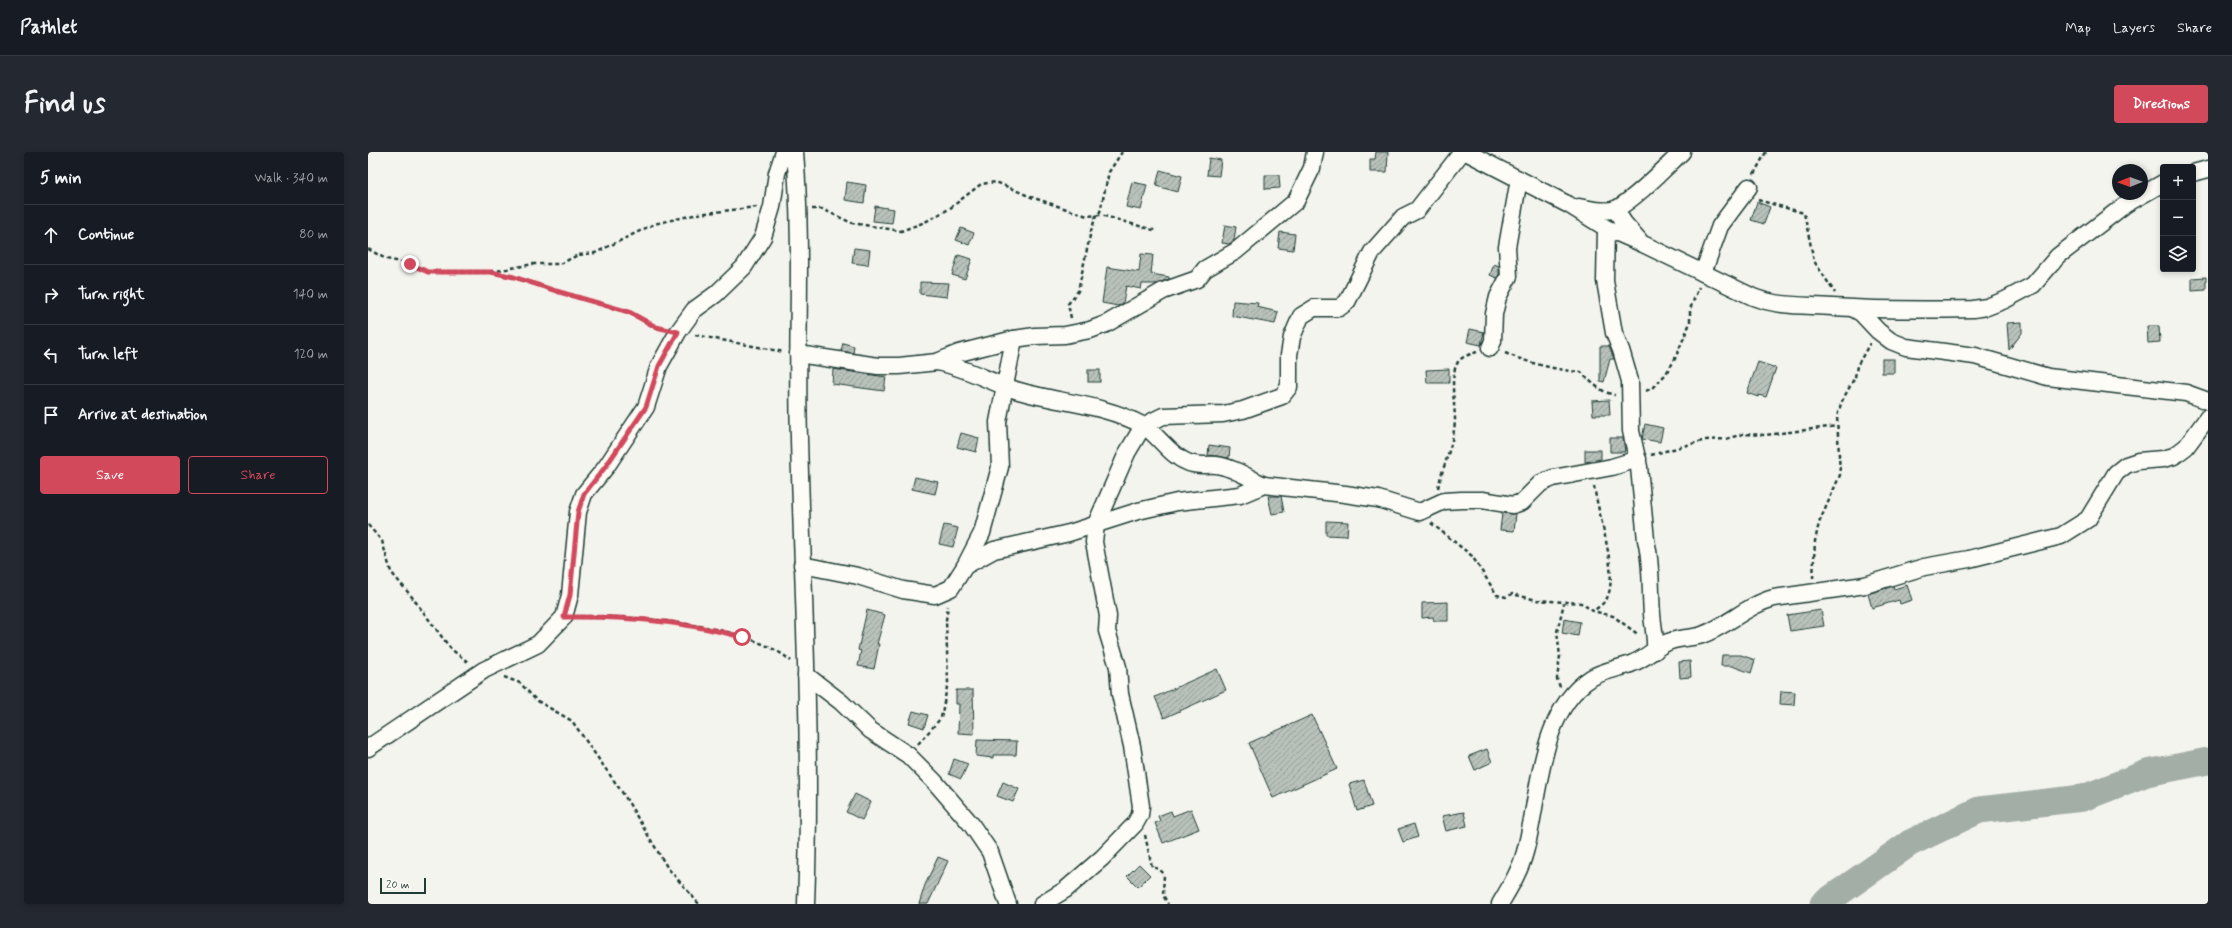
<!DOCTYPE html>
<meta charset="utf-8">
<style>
body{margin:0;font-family:Mynerve,sans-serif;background:#242831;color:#f1f3f6}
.controls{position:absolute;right:12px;top:12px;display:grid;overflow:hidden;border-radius:4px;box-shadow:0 2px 6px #0003}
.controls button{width:36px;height:36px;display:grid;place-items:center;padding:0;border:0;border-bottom:1px solid #363941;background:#171b24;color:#f1f3f6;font:20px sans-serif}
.compass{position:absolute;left:1744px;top:12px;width:36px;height:36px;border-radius:50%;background:#171b24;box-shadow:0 2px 6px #0003;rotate:269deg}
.scale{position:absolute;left:12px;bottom:10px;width:46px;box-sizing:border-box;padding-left:4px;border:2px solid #1f3d34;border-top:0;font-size:11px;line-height:14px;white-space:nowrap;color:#1f3d34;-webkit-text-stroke:3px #fdfcf7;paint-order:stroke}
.stop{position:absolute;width:12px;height:12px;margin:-9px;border:3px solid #d1495b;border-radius:50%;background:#fff}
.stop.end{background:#d1495b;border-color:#fff;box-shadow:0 1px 4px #0008}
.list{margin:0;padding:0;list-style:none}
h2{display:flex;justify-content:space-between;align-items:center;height:52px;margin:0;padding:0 16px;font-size:17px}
h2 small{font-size:13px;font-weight:400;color:#9ea1a6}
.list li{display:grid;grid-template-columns:26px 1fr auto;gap:12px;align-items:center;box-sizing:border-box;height:60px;padding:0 16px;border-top:1px solid #363941}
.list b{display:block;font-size:15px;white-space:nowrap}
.list em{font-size:13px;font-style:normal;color:#9ea1a6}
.actions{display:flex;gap:8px;padding:12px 16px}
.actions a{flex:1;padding:9px 0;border:1px solid #d1495b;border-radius:4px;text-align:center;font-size:14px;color:#d1495b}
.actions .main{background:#d1495b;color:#fff}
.icon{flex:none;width:22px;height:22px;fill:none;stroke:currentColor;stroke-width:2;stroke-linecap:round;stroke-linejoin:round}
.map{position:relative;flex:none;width:1840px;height:752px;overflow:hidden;border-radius:4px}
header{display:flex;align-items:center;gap:24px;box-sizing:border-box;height:56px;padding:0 20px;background:#171b24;border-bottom:1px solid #363941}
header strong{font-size:19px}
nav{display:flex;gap:22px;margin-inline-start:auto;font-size:14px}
.intro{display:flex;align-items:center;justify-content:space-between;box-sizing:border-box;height:96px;padding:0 24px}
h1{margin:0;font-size:28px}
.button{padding:10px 18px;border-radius:4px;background:#d1495b;color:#fff;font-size:14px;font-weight:700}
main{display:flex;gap:24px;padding:0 24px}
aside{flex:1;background:#171b24;border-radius:4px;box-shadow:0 2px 6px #0003}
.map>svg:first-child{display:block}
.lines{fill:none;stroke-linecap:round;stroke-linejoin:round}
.river{stroke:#a3aea7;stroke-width:27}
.building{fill:url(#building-hatch);stroke:#1f3d34}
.minor-casing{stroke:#1f3d34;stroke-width:19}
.path{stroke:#1f3d34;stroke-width:2.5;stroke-dasharray:4 3;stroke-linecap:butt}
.minor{stroke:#fdfcf7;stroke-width:16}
.route{stroke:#d1495b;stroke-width:5}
</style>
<header>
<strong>Pathlet</strong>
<nav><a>Map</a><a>Layers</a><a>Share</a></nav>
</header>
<div class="intro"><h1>Find us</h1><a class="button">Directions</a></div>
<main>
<aside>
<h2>5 min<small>Walk · 340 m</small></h2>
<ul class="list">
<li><svg class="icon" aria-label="ahead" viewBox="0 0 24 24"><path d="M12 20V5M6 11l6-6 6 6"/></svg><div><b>Continue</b></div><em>80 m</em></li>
<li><svg class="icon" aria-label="right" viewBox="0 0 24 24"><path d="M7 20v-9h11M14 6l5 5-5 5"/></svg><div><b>Turn right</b></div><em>140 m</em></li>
<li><svg class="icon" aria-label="left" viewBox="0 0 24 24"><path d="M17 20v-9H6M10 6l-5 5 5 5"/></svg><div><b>Turn left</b></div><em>120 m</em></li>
<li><svg class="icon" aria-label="arrive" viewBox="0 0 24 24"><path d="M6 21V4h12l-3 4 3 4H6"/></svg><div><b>Arrive at destination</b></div></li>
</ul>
<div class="actions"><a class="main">Save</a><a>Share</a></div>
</aside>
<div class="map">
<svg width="1840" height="752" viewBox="0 0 1840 752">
<defs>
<pattern id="building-hatch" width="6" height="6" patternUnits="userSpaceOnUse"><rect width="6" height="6" fill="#b9c1bb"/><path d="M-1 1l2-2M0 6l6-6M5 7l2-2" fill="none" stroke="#969e99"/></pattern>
</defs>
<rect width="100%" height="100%" fill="#f4f4ef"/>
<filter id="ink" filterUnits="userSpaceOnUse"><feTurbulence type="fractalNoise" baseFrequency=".025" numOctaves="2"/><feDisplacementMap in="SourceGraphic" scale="8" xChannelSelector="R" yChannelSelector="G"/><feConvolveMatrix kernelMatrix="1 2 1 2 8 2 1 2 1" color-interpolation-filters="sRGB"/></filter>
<g filter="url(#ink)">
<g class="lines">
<!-- river -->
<polyline class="river" points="1455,752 1542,691 1611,658 1715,646 1779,621 1840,609"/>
</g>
<!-- building -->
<g class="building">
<polygon points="1008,0 1020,0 1019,20 1002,20 1002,7 1007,7"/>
<polygon points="841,6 853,8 851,24 839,23"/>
<polygon points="792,18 814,24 810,40 788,34"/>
<polygon points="897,23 911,23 912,36 897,37"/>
<polygon points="479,30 498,33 496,51 477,48"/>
<polygon points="764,30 779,33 773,58 758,55"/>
<polygon points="1389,50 1402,55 1396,72 1383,68"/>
<polygon points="507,54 526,57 524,71 505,69"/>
<polygon points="857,73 868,75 866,88 861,92 854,91"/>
<polygon points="593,76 606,81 601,93 588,88"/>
<polygon points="912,80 927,82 925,98 910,96"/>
<polygon points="486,96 502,98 500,113 484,111"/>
<polygon points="773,102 785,103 783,122 801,125 801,127 788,132 774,132 773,137 758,134 755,151 750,154 734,151 739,115 771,120"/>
<polygon points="590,103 604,107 597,127 584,123"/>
<polygon points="1126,112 1131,114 1131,122 1129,126 1122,123"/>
<polygon points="1838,125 1838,138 1824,139 1824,126"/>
<polygon points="552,130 581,131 579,145 552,142"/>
<polygon points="865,149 890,151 889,155 910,160 907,172 864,164"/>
<polygon points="1654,170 1654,181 1641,198 1639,171"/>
<polygon points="1779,174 1791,174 1792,190 1780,191"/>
<polygon points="1102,177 1116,180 1113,193 1099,190"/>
<polygon points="475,191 486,194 485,201 473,199"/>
<polygon points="1232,194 1241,194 1246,207 1242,207 1236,230 1232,229"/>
<rect x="1514" y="207" width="12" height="14"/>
<polygon points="1390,210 1408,216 1398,245 1391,243 1390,245 1379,241"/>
<polygon points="465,217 518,225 516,239 464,232"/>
<polygon points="1081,217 1081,231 1059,231 1058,218"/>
<rect x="720" y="218" width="12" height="12"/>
<polygon points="1241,248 1242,263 1225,263 1224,249"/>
<polygon points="1277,272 1295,276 1292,290 1274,287"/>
<polygon points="593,281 611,286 608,300 589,295"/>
<polygon points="1242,286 1255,286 1257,300 1242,300"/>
<polygon points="841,293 862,296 861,306 840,303"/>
<polygon points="1217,298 1233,298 1233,307 1217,310"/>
<polygon points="547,325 570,330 567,342 544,337"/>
<polygon points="900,344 913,344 916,360 904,362"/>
<polygon points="1134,361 1148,362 1146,379 1132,378"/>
<polygon points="958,369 980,370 979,384 958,383"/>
<polygon points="576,373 590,376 585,395 571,392"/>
<polygon points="1539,433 1544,448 1532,452 1531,448 1504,456 1500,442 1525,434 1526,437"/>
<polygon points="1080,450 1080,469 1066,469 1065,465 1054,466 1054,451"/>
<polygon points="499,458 517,463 509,492 511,492 506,517 490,514 493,499 490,498"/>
<polygon points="1453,458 1456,474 1422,479 1419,463"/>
<polygon points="1196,467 1212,470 1210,484 1194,481"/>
<polygon points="1354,503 1373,503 1387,508 1383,521 1364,514 1353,514"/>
<polygon points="1322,509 1323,525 1312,526 1311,510"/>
<polygon points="849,517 858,538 796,566 787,545"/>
<polygon points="588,538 605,538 606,582 590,581 591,552 588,552"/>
<polygon points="1413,539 1427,540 1426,553 1412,552"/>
<polygon points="545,559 560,563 556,576 541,571"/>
<polygon points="944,563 969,617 905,646 881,591"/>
<polygon points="609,588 649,589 648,603 625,603 625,606 608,604"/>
<polygon points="1119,597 1124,610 1107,618 1101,604"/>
<polygon points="586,607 600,612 593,627 581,622"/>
<polygon points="996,628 1004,654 989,659 981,632"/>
<polygon points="635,630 651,637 645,650 629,644"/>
<polygon points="487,642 503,650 494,668 478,660"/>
<polygon points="823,657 831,677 795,691 787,671 792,669 790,664 803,659 805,664"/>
<polygon points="1096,660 1099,674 1078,679 1074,664"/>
<polygon points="1046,672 1050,685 1035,690 1030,677"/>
<polygon points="570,705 580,709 560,752 551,752 557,733"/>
<polygon points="771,712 782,723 770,735 759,724"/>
</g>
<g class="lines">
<!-- minor casing -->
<g class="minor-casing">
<g id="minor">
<path d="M427,0C435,96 428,191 431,287C435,442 444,597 438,752"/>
<path d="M1098,0L1201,53L1238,76L1275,92L1385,145C1411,155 1436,153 1464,155C1511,158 1557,158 1605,157L1619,155L1637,148L1665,133L1690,104L1758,52L1795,31"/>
<polyline points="1825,21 1840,17"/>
<path d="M1211,55C1221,57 1238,61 1248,57C1267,47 1297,16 1314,0"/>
<polyline points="1247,57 1256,71 1271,88"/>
<path d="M1238,76L1237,129L1246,181L1253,198L1262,229L1263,279L1271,315L1278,388C1284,413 1282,437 1284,462C1285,475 1288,486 1287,499"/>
<polyline points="1335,121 1352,74 1381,35"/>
<polyline points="1486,157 1493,161 1510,179 1523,189 1538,195 1607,204 1680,225 1818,241 1840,249"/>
<polyline points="1122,196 1125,189 1126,162 1130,145 1141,124 1139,95 1151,27"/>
<polyline points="430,202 510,214 531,214 569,210 591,201 646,187 667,184 697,183 722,178 738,172 795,139 829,127 837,117 868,99 928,49 944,16 947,0"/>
<path d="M569,210C598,215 623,231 651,239C692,251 736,252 774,273C790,282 801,303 819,310C829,315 838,312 848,313C865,315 881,326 896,333"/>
<polyline points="434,413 490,424 535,438 567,443 583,436 597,414 626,398 701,381 770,359 809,350 872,343 896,333 977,342 1010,347 1052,360 1076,349 1094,348 1114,348 1145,353 1154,350 1173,331 1185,326 1244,315 1270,307"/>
<polyline points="597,414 614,381 632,315 630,270 646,187"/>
<polyline points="438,523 473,550 502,578 540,603 566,629 603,672 622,700 640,752"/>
<polyline points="0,596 116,518 170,492 196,465 202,443 210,360 216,342 238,315 278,255 291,214 310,180 326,158 348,142 376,115 395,85 404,55 409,21 416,0"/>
<polyline points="674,752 697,738 734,706 767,672 772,663 773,654 764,594 752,542 750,515 739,479 740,464 726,390 728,372 759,301 775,274 795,264 855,262 875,258 914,244 921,235 921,203 924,185 933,164 946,156 971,156 979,150 1004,100 1035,65 1049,58 1094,0"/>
<path d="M1132,752C1142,735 1152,719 1157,700C1172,646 1170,560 1223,526C1236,518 1251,517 1265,511C1278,506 1285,498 1296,492C1307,485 1322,487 1334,483C1360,474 1379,453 1406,446L1497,433L1556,415L1601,407L1693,384L1720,367L1748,321L1758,313L1770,309L1795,307L1806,304L1818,295L1840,265"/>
</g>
</g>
<!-- path -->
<g class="path">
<polyline points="1386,22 1398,0"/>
<polyline points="1390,48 1436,61 1446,109 1467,141"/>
<polyline points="444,57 454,57 484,71 533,79 557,70 581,57 613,32 628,30 663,45 719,64 733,63 789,79"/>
<polyline points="0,97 18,107 43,112 60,120 123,120 146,125 188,139 261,160 288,175 294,177"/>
<polyline points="123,120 165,112 192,112 210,103 227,101 286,72 330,62 389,55"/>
<polyline points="703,166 700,152 710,139 723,79 728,64 732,60 741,20 754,0"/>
<polyline points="327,183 416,200"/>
<path d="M1137,201C1161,211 1187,218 1213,220C1223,230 1232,240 1247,243"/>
<polyline points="1278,239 1284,236 1297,223 1306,209 1322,171 1322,157 1331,135"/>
<polyline points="1283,303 1338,288 1358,287 1375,282 1398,283 1469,274"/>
<path d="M1226,334C1230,362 1251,422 1239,446C1237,451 1230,455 1226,459"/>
<path d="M1070,336C1075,313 1086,292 1087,268C1087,252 1081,224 1090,210C1094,204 1103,202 1109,200"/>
<polyline points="1063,371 1104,404 1129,443 1138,445 1144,442 1169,448 1213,451 1225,459 1245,464 1271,483"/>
<polyline points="0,373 14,389 23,420 44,445 83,497 100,510"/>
<polyline points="1445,426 1447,389 1451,371 1472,323 1469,264 1474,249 1487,225 1489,214 1502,191"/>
<path d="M212,465C267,464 381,472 423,509"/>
<polyline points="136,525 152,531 168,548 204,569 256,643 299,715 331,752"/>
<polyline points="1192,535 1189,527 1192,504 1189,480 1196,451"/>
<polyline points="550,592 573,566 580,530 578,468 580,454"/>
<polyline points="777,683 784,715 791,717 796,722 795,743 800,752"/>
</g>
<!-- minor -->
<use href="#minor" class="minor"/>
</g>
</g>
<g class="lines" filter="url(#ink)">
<!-- route -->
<path class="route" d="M42,112L60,120H123L146,125L188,139L261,160L288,175L310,180L291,214L278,255L238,314L216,342L210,360L202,443L196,465C255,464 316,469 374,485"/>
</g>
</svg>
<div class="controls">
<button>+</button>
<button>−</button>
<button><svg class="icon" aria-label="layers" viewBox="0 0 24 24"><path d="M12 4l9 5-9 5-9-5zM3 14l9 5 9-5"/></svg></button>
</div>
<svg class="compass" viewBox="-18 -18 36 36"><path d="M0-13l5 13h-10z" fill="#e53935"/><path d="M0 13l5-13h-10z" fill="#9ea1a6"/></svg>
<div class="scale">20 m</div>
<div class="stop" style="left:374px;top:485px"></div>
<div class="stop end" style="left:42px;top:112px"></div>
</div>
</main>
